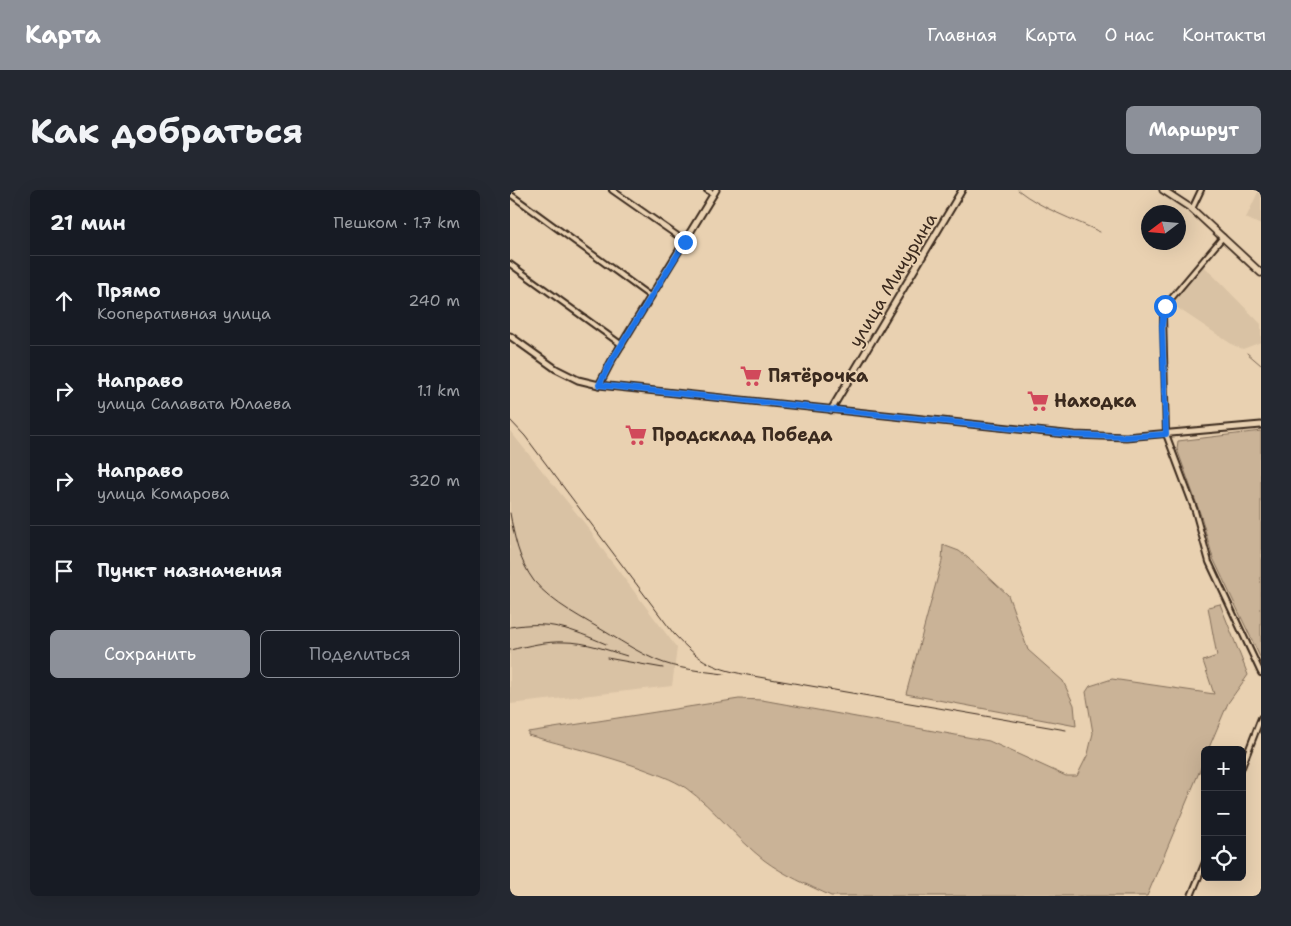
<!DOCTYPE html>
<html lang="ru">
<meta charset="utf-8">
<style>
body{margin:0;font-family:"Shantell Sans",sans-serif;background:#242831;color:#f1f3f6}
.controls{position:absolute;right:15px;bottom:15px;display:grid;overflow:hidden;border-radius:8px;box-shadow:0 5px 20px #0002}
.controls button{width:45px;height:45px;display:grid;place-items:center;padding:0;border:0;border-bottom:1px solid #363941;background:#171b24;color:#f1f3f6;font:25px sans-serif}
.compass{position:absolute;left:631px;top:15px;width:45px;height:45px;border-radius:50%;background:#171b24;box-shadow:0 5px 20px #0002;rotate:254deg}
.stop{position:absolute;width:15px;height:15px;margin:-11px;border:4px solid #1a73e8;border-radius:50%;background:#fff}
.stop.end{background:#1a73e8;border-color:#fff;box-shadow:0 1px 5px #0008}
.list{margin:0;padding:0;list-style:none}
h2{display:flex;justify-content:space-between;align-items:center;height:65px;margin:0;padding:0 20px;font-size:21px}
h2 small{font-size:16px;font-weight:400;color:#9ea1a6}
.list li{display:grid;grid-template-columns:32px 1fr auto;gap:15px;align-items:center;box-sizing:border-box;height:90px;padding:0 20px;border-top:1px solid #363941}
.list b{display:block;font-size:19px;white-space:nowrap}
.list p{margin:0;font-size:16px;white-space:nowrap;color:#9ea1a6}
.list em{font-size:16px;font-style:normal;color:#9ea1a6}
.actions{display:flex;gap:10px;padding:15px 20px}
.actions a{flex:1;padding:11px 0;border:1px solid #8c9099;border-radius:8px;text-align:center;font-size:18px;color:#8c9099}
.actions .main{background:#8c9099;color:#fff}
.icon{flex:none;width:28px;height:28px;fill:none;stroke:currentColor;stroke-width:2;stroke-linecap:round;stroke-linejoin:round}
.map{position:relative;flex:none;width:751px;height:706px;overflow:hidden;border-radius:8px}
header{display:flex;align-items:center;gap:30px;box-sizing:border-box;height:70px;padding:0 25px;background:#8c9099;color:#fff}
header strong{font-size:24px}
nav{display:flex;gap:28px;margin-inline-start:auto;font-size:18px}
.intro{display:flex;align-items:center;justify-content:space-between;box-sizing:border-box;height:120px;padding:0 30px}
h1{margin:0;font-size:35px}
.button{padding:12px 22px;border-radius:8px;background:#8c9099;color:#fff;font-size:18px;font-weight:700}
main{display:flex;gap:30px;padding:0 30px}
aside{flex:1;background:#171b24;border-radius:8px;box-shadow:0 5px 20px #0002}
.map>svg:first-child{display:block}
.built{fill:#d9c2a4}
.green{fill:#cab397;stroke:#826e5a}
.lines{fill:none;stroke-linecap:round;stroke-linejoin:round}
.stream{stroke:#786452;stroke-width:1}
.minor-casing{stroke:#3b2a1e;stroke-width:8}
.tertiary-casing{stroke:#3b2a1e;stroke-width:9}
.secondary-casing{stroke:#3b2a1e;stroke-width:9}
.minor{stroke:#e9d1b1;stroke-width:4}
.tertiary{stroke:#e9d1b1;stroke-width:5}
.secondary{stroke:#e9d1b1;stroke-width:5.5}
.rail{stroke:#3b2a1e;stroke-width:1}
.route{stroke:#1a73e8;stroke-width:6}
.labels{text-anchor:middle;stroke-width:4;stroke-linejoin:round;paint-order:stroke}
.street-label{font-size:18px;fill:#3b2a1e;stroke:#e9d1b1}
.poi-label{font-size:18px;font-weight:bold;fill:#3b2a1e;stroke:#e9d1b1;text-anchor:start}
</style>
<header>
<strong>Карта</strong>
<nav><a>Главная</a><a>Карта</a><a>О нас</a><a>Контакты</a></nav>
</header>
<div class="intro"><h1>Как добраться</h1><a class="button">Маршрут</a></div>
<main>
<aside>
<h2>21 мин<small>Пешком · 1.7 km</small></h2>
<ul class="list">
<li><svg class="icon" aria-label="ahead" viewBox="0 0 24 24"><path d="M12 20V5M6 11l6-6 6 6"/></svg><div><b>Прямо</b><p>Кооперативная улица</p></div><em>240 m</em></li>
<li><svg class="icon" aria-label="right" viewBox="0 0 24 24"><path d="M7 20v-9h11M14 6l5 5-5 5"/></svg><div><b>Направо</b><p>улица Салавата Юлаева</p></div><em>1.1 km</em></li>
<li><svg class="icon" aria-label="right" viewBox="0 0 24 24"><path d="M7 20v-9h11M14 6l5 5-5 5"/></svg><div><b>Направо</b><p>улица Комарова</p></div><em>320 m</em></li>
<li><svg class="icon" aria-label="arrive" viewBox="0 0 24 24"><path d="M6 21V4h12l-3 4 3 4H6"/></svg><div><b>Пункт назначения</b></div></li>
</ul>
<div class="actions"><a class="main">Сохранить</a><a>Поделиться</a></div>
</aside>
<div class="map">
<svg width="751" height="706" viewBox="0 0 751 706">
<rect width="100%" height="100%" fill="#e9d1b1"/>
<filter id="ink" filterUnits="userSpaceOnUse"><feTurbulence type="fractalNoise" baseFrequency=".02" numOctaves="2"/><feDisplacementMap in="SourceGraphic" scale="10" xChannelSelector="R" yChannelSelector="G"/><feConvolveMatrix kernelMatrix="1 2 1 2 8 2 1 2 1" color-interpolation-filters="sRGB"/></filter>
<g filter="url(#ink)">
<!-- built -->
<g class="built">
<polygon points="748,2 751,3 751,35 736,28"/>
<polygon points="693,75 751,134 751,152 733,159 723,155 660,113"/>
<polygon points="0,241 76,335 98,367 167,458 162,496 0,514"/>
</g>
<!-- green -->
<g class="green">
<polygon points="751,241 751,469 703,368 691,326 667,259 668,251"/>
<polygon points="433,355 449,361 458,368 498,405 518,460 553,491 564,515 566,536 396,504 432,371"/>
<path d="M710,414L738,485L718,513L698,560H695V568L637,706H321C298,695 274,685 254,670C226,648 205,619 176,598C162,589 147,584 131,578C94,565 56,556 18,545V542L229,509L252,510L479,551L556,586H567L578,564L583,543L576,502L580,496L602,489L704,504L693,471L707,466L698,417Z"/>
</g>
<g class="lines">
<!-- stream -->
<g class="stream">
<path d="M508,0C532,19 563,29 590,42"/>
<polyline points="737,163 751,175"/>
</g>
<!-- minor casing -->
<g class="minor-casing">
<g id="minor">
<polyline points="102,0 175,51"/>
<polyline points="197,0 204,4"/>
<polyline points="0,4 141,107"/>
<polyline points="682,19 691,0"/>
<polyline points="713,47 655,116 653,125 656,244 685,321 699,372 751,483"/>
<polyline points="0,74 112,155"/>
<polyline points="732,577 751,528"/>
<polyline points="681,706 695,672"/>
</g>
</g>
<!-- tertiary casing -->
<g class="tertiary-casing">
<g id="tertiary">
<polyline points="0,146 46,179 68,190 89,195 565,245 616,247 751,235"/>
<polyline points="89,195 102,170 206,0"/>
<polyline points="321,220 452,0"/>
</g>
</g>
<!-- secondary casing -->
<g class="secondary-casing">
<polyline id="secondary" points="653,0 682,19 751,83"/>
</g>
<!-- minor -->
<use href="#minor" class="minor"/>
<!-- tertiary -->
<use href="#tertiary" class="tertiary"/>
<!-- secondary -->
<use href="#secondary" class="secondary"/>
<!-- rail -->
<g class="rail">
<path d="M0,230L15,246L164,444C191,473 204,479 243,486L556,540"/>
<path d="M0,323C4,346 9,371 24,391C44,415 73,428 99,444C114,453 130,463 146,470C167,479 191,481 214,484"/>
<path d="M0,437C40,430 60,439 96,454"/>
<path d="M0,460C18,456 36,451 55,452C76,452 97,460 117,466"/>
<polyline points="97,468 153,478"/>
</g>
</g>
</g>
<g class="lines" filter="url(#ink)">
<!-- route -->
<polyline class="route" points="175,52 102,170 89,195 565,245 616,247 656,244 652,135 655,116"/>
</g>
<!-- icons -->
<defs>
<g id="supermarket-bare" transform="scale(1.725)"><path d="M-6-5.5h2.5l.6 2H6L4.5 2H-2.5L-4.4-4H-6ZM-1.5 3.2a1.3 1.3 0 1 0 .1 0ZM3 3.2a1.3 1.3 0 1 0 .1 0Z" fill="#d1495b" stroke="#e9d1b1" stroke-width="2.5" paint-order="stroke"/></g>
</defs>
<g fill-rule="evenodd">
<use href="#supermarket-bare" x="241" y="186"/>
<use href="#supermarket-bare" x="528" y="211"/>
<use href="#supermarket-bare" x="126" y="245"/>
</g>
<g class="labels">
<!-- street labels -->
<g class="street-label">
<text transform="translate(383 90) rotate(-59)" y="6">улица Мичурина</text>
</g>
<!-- poi labels -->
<g class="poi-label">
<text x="258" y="192">Пятёрочка</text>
<text x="544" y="217">Находка</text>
<text x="142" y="251">Продсклад Победа</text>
</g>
</g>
</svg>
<div class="controls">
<button>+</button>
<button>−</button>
<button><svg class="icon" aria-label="locate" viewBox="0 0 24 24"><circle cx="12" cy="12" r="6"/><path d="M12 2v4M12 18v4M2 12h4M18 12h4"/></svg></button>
</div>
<svg class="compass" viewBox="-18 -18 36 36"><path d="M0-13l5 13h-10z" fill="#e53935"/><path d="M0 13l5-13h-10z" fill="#9ea1a6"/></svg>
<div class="stop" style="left:655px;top:116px"></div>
<div class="stop end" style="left:175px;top:52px"></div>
</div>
</main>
